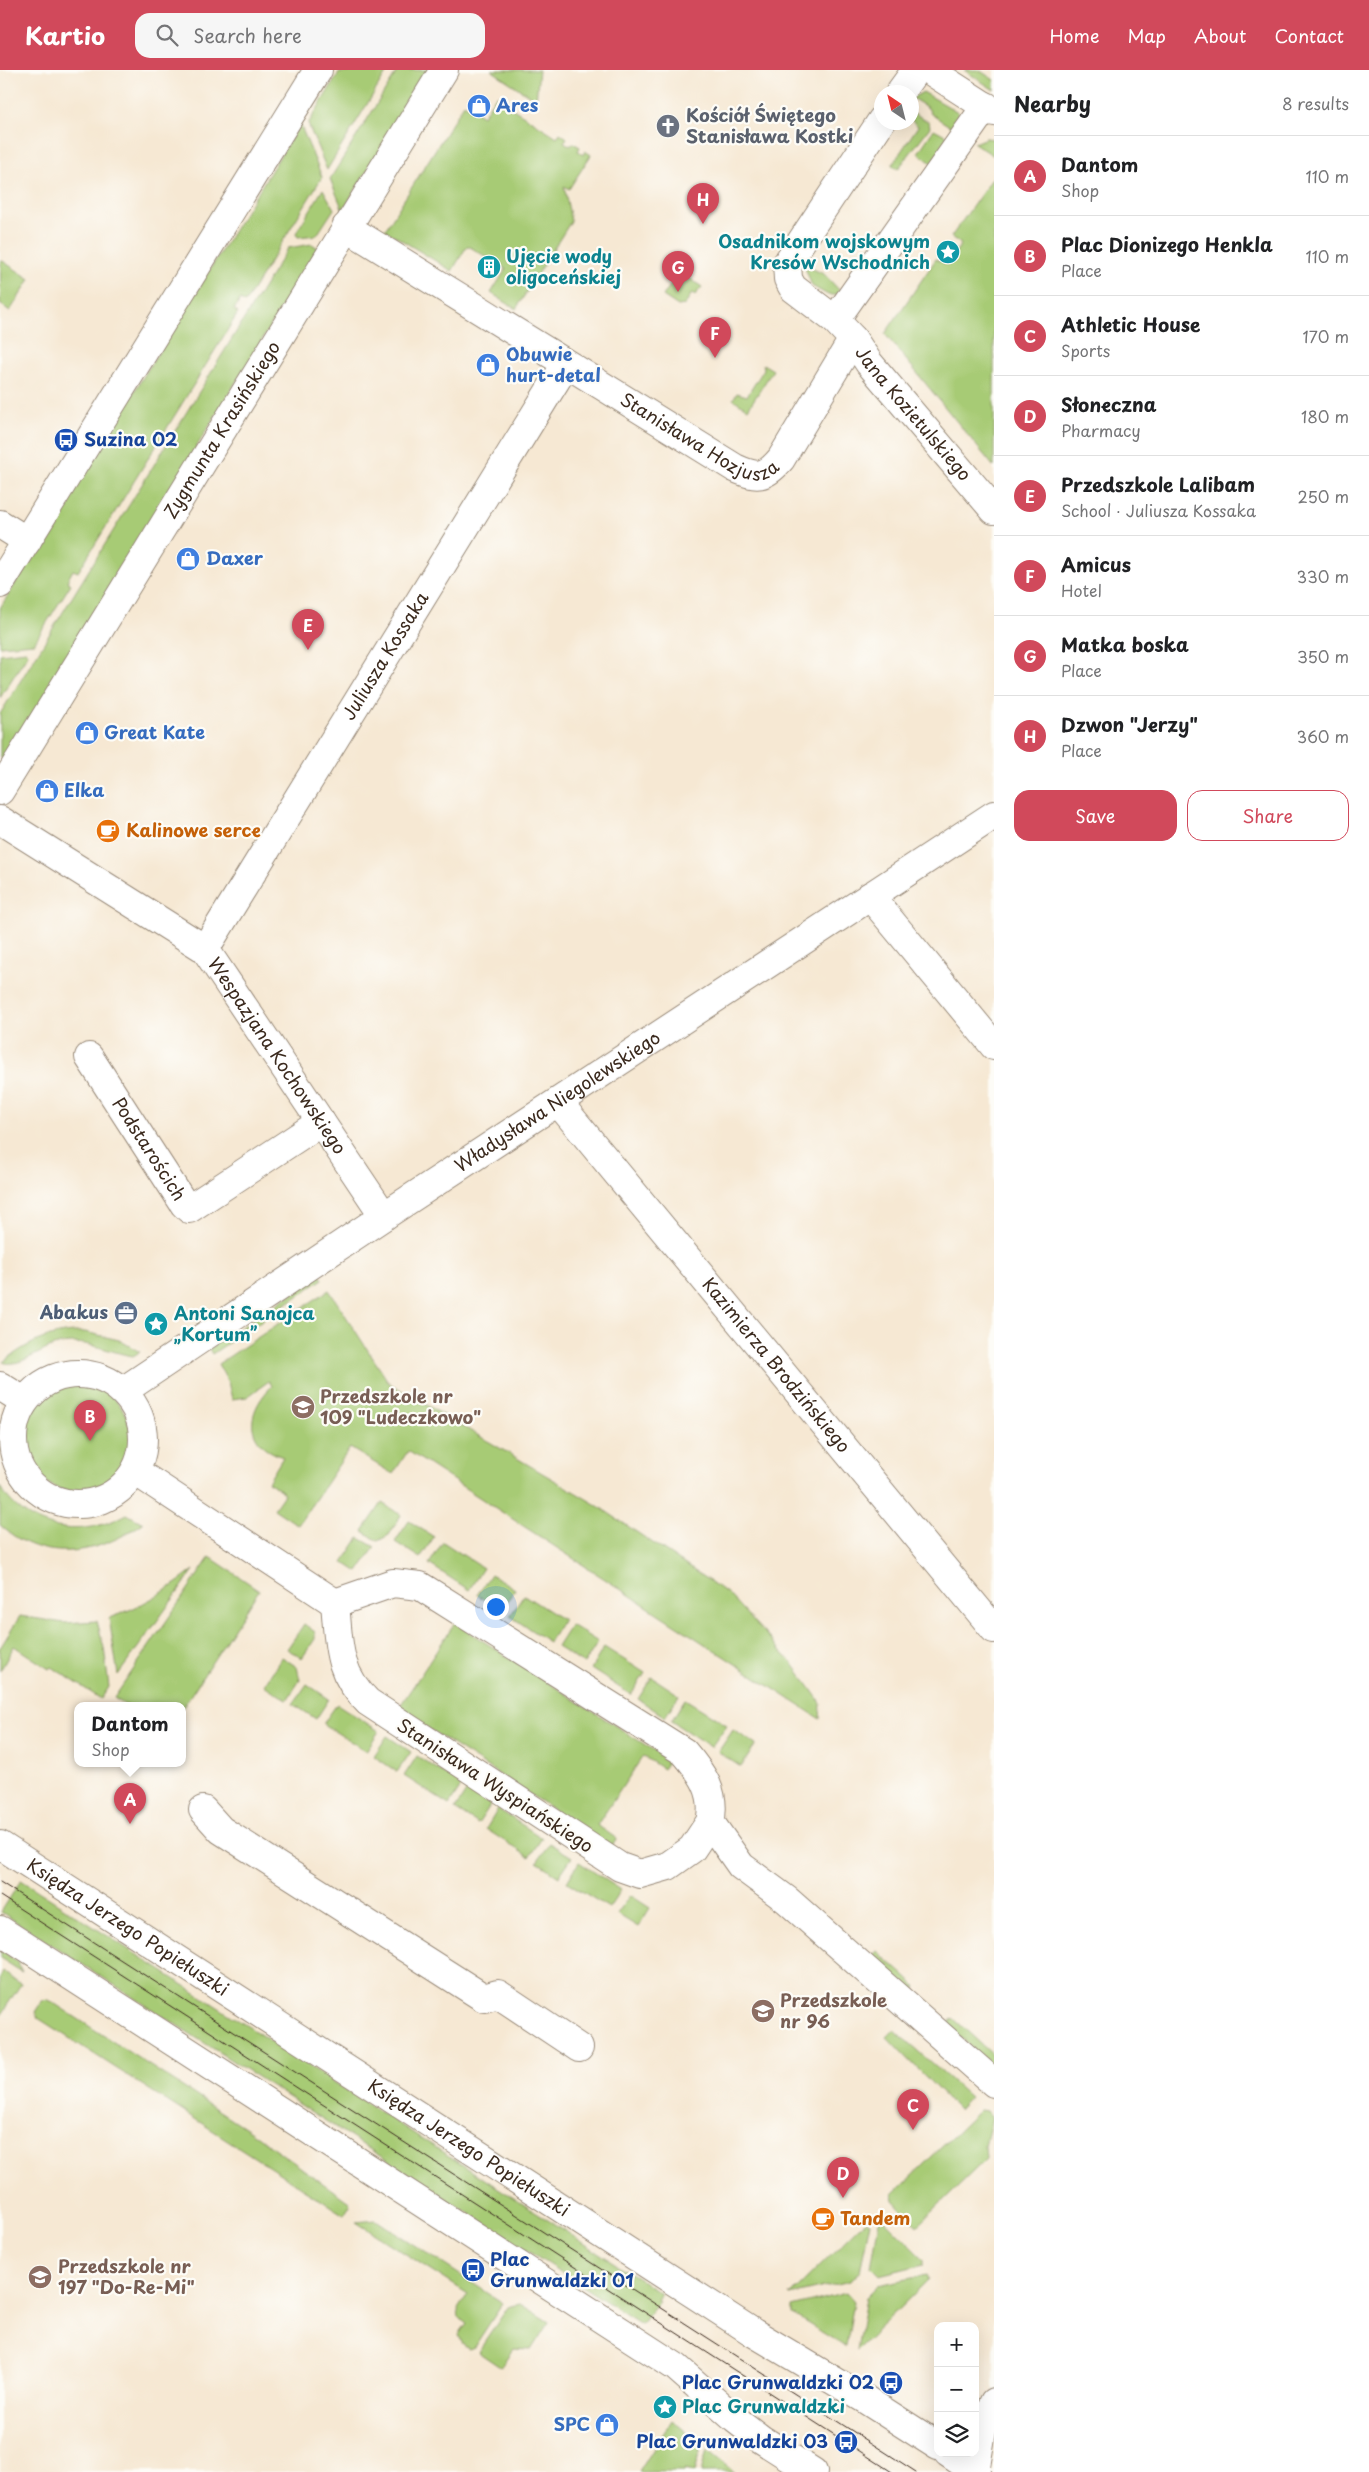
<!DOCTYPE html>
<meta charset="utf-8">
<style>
body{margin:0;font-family:"Playpen Sans",sans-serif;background:#f6f6f6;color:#202124}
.controls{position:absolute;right:15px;bottom:15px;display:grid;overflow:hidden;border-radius:10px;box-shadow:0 5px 20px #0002}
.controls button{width:45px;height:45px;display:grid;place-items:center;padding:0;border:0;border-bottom:1px solid #e0e0e0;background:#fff;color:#202124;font:25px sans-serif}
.compass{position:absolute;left:874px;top:15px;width:45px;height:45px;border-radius:50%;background:#fff;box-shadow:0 5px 20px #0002;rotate:325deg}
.you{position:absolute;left:495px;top:1536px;width:18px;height:18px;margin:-12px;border:4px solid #fff;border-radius:50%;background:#1a73e8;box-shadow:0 0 0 8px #1a73e833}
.badge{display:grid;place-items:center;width:32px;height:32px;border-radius:50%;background:#d1495b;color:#fff;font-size:16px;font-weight:700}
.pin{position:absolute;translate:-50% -41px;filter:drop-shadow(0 1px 2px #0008)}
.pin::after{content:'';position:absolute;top:26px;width:18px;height:15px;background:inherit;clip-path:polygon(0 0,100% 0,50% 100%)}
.popup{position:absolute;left:74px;top:1632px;width:112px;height:65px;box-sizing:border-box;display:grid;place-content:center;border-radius:10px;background:#fff;filter:drop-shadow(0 1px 4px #0005);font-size:16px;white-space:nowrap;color:#757577}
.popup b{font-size:19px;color:#202124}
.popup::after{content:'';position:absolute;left:50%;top:100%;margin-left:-10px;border:10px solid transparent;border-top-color:#fff}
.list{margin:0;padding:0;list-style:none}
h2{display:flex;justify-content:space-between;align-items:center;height:65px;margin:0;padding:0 20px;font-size:21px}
h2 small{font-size:16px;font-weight:400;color:#757577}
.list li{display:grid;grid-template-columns:32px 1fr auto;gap:15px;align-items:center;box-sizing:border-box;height:80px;padding:0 20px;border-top:1px solid #e0e0e0}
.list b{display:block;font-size:19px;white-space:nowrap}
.list p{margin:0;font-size:16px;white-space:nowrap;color:#757577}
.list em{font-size:16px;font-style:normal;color:#757577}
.actions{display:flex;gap:10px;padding:15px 20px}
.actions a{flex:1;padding:11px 0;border:1px solid #d1495b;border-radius:15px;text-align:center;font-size:18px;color:#d1495b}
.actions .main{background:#d1495b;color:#fff}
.icon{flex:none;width:28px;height:28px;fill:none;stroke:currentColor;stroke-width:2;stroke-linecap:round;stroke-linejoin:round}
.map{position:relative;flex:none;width:994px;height:2402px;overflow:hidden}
header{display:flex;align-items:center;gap:30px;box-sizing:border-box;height:70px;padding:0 25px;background:#d1495b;color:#fff}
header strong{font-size:24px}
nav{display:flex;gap:28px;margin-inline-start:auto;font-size:18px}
.search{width:350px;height:45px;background:#f6f6f6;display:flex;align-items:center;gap:12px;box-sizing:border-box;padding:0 18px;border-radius:15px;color:#757577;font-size:19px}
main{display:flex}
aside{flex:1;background:#fff}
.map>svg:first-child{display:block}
.green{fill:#a7cb75;stroke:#717a4a}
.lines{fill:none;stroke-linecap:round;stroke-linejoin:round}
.minor-casing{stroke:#988978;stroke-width:30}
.major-casing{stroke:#988978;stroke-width:30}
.minor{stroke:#fff;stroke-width:28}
.major{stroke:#fff;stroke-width:28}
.tram{stroke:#3b2a1e;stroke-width:1}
.labels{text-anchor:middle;stroke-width:4.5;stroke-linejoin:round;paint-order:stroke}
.shop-label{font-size:18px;font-weight:bold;fill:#366cbe;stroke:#fdfcf7;text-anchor:start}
.worship-label{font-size:18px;font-weight:bold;fill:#5b616d;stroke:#fdfcf7;text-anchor:start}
.culture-label{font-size:18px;font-weight:bold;fill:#0d838f;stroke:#fdfcf7;text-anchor:start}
.street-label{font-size:18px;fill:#3b2a1e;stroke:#fdfcf7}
.transit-label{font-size:18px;font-weight:bold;fill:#164399;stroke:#fdfcf7;text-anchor:start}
.food-label{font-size:18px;font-weight:bold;fill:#c56008;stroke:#fdfcf7;text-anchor:start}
.service-label{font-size:18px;font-weight:bold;fill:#4e5e75;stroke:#fdfcf7;text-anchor:end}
.education-label{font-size:18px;font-weight:bold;fill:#785e54;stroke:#fdfcf7;text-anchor:start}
</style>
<header>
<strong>Kartio</strong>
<div class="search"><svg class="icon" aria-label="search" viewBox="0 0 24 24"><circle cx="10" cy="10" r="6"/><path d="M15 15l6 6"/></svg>Search here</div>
<nav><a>Home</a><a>Map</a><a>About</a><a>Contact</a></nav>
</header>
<main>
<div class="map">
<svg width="994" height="2402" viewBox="0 0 994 2402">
<rect width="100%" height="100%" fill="#fdfcf7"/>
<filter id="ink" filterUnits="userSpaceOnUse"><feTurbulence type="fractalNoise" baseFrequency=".02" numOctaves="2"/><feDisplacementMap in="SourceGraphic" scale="10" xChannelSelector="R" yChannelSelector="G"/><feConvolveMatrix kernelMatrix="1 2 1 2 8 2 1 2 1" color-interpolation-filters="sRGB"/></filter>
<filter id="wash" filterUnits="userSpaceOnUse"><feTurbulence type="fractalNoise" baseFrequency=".0096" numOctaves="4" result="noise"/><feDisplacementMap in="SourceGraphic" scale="20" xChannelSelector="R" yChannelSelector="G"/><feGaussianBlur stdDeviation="1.12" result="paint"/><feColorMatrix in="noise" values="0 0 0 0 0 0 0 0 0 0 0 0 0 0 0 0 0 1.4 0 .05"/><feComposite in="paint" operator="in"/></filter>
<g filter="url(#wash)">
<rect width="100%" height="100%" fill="#f6e8d3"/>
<!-- green -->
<g class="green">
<polygon points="364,0 388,0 327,100 308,54 339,3"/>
<polygon points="398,0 429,0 343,140 330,109"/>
<polygon points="491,0 539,0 536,30"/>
<polygon points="964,0 979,0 994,10 994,20"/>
<polygon points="923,22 958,42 961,54 957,61 931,44 928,38 912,28"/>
<polygon points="501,25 512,33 510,37 557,67 560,63 567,68 564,72 571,76 573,73 580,77 578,81 583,85 585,81 591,85 569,119 564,116 571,151 516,239 491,223 506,199 470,177 467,176 452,201 385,160 464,34 483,46 495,27"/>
<polygon points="912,42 929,52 930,57 898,99 892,95 918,56 912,51"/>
<polygon points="300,54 322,107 245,233 240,230 234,240 238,243 78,502 73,500 67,511 71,514 34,573 0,576 0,538"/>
<polygon points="934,59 951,68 933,94 918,83"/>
<polygon points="986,68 994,69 994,86 974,73"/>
<polygon points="994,106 994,397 885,264 936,189 947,195 961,174 951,167"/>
<polygon points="323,119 334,139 317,165 298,167 296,163"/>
<polygon points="312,174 318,178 5,690 0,687 0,644 288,178"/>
<polygon points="1,190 30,209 10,241 0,234"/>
<polygon points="804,195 824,204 842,223 841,225 828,225 812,216"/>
<polygon points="676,199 702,217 695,225 692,223 685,235 678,236 663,226 675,208 672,206"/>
<polygon points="763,294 773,300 748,339 733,329 737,323 747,326 764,299"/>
<polygon points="26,581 28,584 0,628 0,584"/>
<polygon points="320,1205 323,1209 212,1284 209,1279"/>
<path d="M329,1220L389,1313L595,1434L727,1523L793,1594L821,1633L820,1649L408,1381L393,1404L350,1378L298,1455L274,1439L285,1423L268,1412L283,1387C243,1373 246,1342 272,1316L269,1311L247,1327L232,1329L228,1312L218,1294Z"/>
<path d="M85,1262L119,1270L140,1282L133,1286C107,1282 85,1268 57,1275C43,1279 16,1299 3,1292C29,1272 52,1261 85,1262Z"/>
<circle cx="77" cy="1368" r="54"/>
<path d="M0,1417C30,1463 82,1469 127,1444L143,1453C99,1485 43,1495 0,1455Z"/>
<polygon points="382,1433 401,1445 389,1465 378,1471 363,1461"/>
<polygon points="409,1451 434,1467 420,1488 395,1472"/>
<polygon points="359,1468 375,1477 358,1502 343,1492"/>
<polygon points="443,1472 483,1498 469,1520 429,1494"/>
<polygon points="210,1487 259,1520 183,1637 125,1635 114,1628"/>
<path d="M194,1500L118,1605L109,1548C141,1537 167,1521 194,1500Z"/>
<polygon points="491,1504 515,1519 502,1541 477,1525"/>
<polygon points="524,1525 563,1550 549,1572 510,1546"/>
<polygon points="20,1546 64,1553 97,1551 104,1578 109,1617 101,1629 52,1597 49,1599 14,1576 0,1601 0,1578"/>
<polygon points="455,1553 669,1690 663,1699 643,1686 597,1755 617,1769 611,1777 398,1639"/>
<polygon points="304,1554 315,1562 315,1569 302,1588 287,1579"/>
<polygon points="571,1555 598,1572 584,1594 557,1577"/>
<polygon points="604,1577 645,1603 631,1625 591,1599"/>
<polygon points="282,1587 297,1597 300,1610 287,1630 264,1615"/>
<polygon points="652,1607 679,1625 665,1647 638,1629"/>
<polygon points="307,1614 329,1629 316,1649 293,1634"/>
<polygon points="685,1629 727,1655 711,1677 671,1651"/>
<polygon points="337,1634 379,1661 366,1681 323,1654"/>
<polygon points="733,1660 756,1674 741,1697 718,1682"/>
<polygon points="387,1666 411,1682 397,1702 374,1686"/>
<polygon points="417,1686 462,1715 449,1735 404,1706"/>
<polygon points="468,1719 491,1734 478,1754 455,1739"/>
<polygon points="498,1739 542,1768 529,1787 486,1759"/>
<polygon points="549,1773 572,1787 559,1806 537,1792"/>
<polygon points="579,1792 621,1820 609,1838 567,1812"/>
<polygon points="21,1810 661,2223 657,2230 659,2231 641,2254 1,1842"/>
<polygon points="630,1825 650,1838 638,1857 617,1844"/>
<polygon points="0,1880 17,1891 22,1902 0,1888"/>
<polygon points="877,1881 917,1917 912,1923 871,1887"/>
<polygon points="3,1902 21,1914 0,1946 0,1907"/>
<polygon points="49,1930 250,2061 349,2132 350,2135 344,2145 38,1948 35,1942 42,1931"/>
<polygon points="953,1948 994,1986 994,1998 947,1955"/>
<polygon points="894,1960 970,2027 958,2040 887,1967"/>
<polygon points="980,2040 986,2041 992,2048 985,2075 986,2089 917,2156 894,2131 893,2124"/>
<polygon points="884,2149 924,2189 924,2194 879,2205 871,2197 879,2151"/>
<polygon points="376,2150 503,2233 474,2277 469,2279 463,2275 459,2265 467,2254 459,2248 458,2239 468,2224 356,2152"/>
<polygon points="866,2150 870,2152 860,2200 850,2211 790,2225"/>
<polygon points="927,2205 929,2209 857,2280 866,2227 878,2215"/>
<polygon points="846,2223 854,2232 846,2277 792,2244 792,2237"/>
<polygon points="520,2234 549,2252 531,2280 513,2279 500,2297 478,2282 508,2237"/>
<polygon points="672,2350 702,2375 694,2402 685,2400 684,2402 639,2402"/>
<polygon points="707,2380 734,2402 701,2402"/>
</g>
</g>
<g filter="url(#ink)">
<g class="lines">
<!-- minor casing -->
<g class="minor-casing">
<g id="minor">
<polyline points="929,0 994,42"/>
<polyline points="900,22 916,0"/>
<path id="s1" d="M346,157L735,398C757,408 765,408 781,389L853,269L835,250L793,218L788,209L787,193L882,50"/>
<polyline points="835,250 986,36"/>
<path id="s2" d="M853,269L869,293L994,440"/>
<polyline points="0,454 27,471"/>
<polyline points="0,514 318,0"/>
<path id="s3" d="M0,721L444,0"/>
<path id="s4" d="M0,750L205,879L384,1146"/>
<polyline points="870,826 994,976"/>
<path id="s5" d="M205,879L566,294"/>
<path id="s6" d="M89,987L184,1134L189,1139L321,1052"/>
<path id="s7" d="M558,1032L994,1559"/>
<circle cx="78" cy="1369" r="65"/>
<polyline points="0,1316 24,1331"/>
<path id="s8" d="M123,1321L384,1146L994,745"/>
<polyline points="135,1401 335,1533"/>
<polyline points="203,1740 221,1760 484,1928 498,1924 579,1978"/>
<path d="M710,1752L692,1779L668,1796L640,1804L620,1797L368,1632C336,1601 339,1573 335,1533L393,1513L420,1516L684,1682C702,1703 717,1723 710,1752L741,1796L787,1830L994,2013"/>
<polyline points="975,2402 983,2355 994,2332"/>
</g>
</g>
<!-- major casing -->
<g class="major-casing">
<g id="major">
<path id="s9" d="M0,1775L754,2263L863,2328L938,2376"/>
<polyline points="0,1860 676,2297 735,2349 761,2369 813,2402"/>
<polyline points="948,2383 976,2402"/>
</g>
</g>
<!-- minor -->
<use href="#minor" class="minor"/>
<!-- major -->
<use href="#major" class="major"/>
<!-- tram -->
<g class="tram">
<polyline points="0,1812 916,2402"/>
<polyline points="0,1826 892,2402"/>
</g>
</g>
</g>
<!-- icons -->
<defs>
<g id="shop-disc" transform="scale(1.25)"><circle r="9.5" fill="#3f7fe0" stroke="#fdfcf7"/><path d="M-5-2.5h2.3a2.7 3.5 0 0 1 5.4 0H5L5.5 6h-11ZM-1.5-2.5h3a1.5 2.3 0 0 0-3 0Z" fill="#fff"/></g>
<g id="church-disc" transform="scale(1.25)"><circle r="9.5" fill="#6b7280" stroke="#fdfcf7"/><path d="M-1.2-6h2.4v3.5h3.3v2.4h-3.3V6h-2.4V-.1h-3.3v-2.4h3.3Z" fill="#fff"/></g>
<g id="sight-disc" transform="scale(1.25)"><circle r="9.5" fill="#0f9aa8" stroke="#fdfcf7"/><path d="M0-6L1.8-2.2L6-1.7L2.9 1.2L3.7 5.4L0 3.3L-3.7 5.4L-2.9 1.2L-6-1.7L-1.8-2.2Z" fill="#fff"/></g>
<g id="building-disc" transform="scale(1.25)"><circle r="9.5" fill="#0f9aa8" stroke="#fdfcf7"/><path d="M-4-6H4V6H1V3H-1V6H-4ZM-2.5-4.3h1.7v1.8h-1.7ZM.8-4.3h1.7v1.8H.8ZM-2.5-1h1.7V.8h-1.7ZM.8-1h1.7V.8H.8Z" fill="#fff"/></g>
<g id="bus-disc" transform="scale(1.25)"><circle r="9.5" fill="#1a4fb4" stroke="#fdfcf7"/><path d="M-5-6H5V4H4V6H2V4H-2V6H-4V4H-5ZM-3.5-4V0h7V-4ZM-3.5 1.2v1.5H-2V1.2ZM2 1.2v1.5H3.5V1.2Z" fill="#fff"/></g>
<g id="cafe-disc" transform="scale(1.25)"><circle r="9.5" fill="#e8710a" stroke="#fdfcf7"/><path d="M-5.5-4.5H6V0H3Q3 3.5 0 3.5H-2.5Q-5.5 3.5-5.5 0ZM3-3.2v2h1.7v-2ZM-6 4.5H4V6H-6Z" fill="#fff"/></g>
<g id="office-disc" transform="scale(1.25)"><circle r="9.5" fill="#5c6f8a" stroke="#fdfcf7"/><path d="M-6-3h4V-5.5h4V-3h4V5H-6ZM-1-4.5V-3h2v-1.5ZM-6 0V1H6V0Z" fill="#fff"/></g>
<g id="school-disc" transform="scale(1.25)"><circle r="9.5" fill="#8d6e63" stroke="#fdfcf7"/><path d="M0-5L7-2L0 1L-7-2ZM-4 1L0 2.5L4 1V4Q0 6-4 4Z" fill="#fff"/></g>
</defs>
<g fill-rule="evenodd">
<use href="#shop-disc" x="479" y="36"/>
<use href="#church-disc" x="668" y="56"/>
<use href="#sight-disc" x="948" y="182"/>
<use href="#building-disc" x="489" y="197"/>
<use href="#shop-disc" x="488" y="295"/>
<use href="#bus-disc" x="66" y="370"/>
<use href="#shop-disc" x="188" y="489"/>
<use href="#shop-disc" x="87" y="663"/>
<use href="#shop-disc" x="47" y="721"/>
<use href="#cafe-disc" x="108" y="761"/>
<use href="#office-disc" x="126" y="1243"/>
<use href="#sight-disc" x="156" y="1254"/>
<use href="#school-disc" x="303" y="1337"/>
<use href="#school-disc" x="763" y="1941"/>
<use href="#cafe-disc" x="823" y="2149"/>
<use href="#bus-disc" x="473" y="2200"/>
<use href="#school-disc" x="40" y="2207"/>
<use href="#bus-disc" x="891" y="2313"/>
<use href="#sight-disc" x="665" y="2337"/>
<use href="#shop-disc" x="607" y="2355"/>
<use href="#bus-disc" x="846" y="2372"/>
</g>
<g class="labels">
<!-- shop labels -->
<g class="shop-label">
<text x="496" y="42">Ares</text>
<text x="506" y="291">Obuwie<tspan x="506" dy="21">hurt-detal</tspan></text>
<text x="206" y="495">Daxer</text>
<text x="104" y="669">Great Kate</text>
<text x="64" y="727">Elka</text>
<text x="590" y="2361" text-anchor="end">SPC</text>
</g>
<!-- worship labels -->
<g class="worship-label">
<text x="686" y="52">Kościół Świętego<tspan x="686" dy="21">Stanisława Kostki</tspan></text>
</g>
<!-- culture labels -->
<g class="culture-label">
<text x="930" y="178" text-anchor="end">Osadnikom wojskowym<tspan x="930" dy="21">Kresów Wschodnich</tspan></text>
<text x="506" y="193">Ujęcie wody<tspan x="506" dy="21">oligoceńskiej</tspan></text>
<text x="174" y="1250">Antoni Sanojca<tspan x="174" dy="21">„Kortum”</tspan></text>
<text x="682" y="2343">Plac Grunwaldzki</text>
</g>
<!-- street labels -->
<g class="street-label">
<text dy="6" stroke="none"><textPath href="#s2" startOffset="96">Jana Kozietulskiego</textPath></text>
<text dy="6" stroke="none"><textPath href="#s1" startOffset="414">Stanisława Hozjusza</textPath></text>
<text dy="6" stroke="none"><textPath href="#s3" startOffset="424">Zygmunta Krasińskiego</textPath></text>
<text dy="6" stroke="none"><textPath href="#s5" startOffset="344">Juliusza Kossaka</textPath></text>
<text dy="6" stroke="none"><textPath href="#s4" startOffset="371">Wespazjana Kochowskiego</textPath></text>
<text dy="6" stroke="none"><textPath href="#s8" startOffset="522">Władysława Niegolewskiego</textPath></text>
<text dy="6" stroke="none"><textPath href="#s6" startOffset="110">Podstarościch</textPath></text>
<text dy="6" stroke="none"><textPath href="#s7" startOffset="342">Kazimierza Brodzińskiego</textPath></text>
<text transform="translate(495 1716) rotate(33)" y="6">Stanisława Wyspiańskiego</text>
<text dy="6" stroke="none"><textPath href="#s9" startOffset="152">Księdza Jerzego Popiełuszki</textPath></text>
<text dy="6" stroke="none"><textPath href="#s9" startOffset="558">Księdza Jerzego Popiełuszki</textPath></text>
</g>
<!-- transit labels -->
<g class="transit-label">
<text x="84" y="376">Suzina 02</text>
<text x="490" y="2196">Plac<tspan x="490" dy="21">Grunwaldzki 01</tspan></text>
<text x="874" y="2319" text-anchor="end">Plac Grunwaldzki 02</text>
<text x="828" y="2378" text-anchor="end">Plac Grunwaldzki 03</text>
</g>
<!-- food labels -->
<g class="food-label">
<text x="126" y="767">Kalinowe serce</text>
<text x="840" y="2155">Tandem</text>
</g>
<!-- service labels -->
<g class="service-label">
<text x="108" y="1249">Abakus</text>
</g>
<!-- education labels -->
<g class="education-label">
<text x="320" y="1333">Przedszkole nr<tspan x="320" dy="21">109 "Ludeczkowo"</tspan></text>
<text x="780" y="1937">Przedszkole<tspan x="780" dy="21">nr 96</tspan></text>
<text x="58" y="2203">Przedszkole nr<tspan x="58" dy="21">197 "Do-Re-Mi"</tspan></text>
</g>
</g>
</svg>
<div class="controls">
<button>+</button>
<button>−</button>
<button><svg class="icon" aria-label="layers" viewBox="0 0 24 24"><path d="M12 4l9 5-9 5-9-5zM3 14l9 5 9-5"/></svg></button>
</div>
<svg class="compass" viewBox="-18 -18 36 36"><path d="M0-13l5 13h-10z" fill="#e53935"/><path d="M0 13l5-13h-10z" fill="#757577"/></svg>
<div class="you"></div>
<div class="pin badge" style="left:130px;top:1754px">A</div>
<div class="popup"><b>Dantom</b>Shop</div>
<div class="pin badge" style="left:90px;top:1371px">B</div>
<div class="pin badge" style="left:913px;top:2060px">C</div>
<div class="pin badge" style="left:843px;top:2128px">D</div>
<div class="pin badge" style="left:308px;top:580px">E</div>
<div class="pin badge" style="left:715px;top:288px">F</div>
<div class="pin badge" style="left:678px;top:222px">G</div>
<div class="pin badge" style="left:703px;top:154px">H</div>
</div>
<aside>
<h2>Nearby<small>8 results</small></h2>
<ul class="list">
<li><span class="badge">A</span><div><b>Dantom</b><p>Shop</p></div><em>110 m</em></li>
<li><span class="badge">B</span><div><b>Plac Dionizego Henkla</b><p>Place</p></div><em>110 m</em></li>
<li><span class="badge">C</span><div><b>Athletic House</b><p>Sports</p></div><em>170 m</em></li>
<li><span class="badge">D</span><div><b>Słoneczna</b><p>Pharmacy</p></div><em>180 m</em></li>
<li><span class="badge">E</span><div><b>Przedszkole Lalibam</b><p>School · Juliusza Kossaka</p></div><em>250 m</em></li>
<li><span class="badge">F</span><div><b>Amicus</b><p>Hotel</p></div><em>330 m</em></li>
<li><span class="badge">G</span><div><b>Matka boska</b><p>Place</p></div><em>350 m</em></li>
<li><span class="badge">H</span><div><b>Dzwon &quot;Jerzy&quot;</b><p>Place</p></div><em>360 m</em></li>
</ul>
<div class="actions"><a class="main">Save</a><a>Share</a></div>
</aside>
</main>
